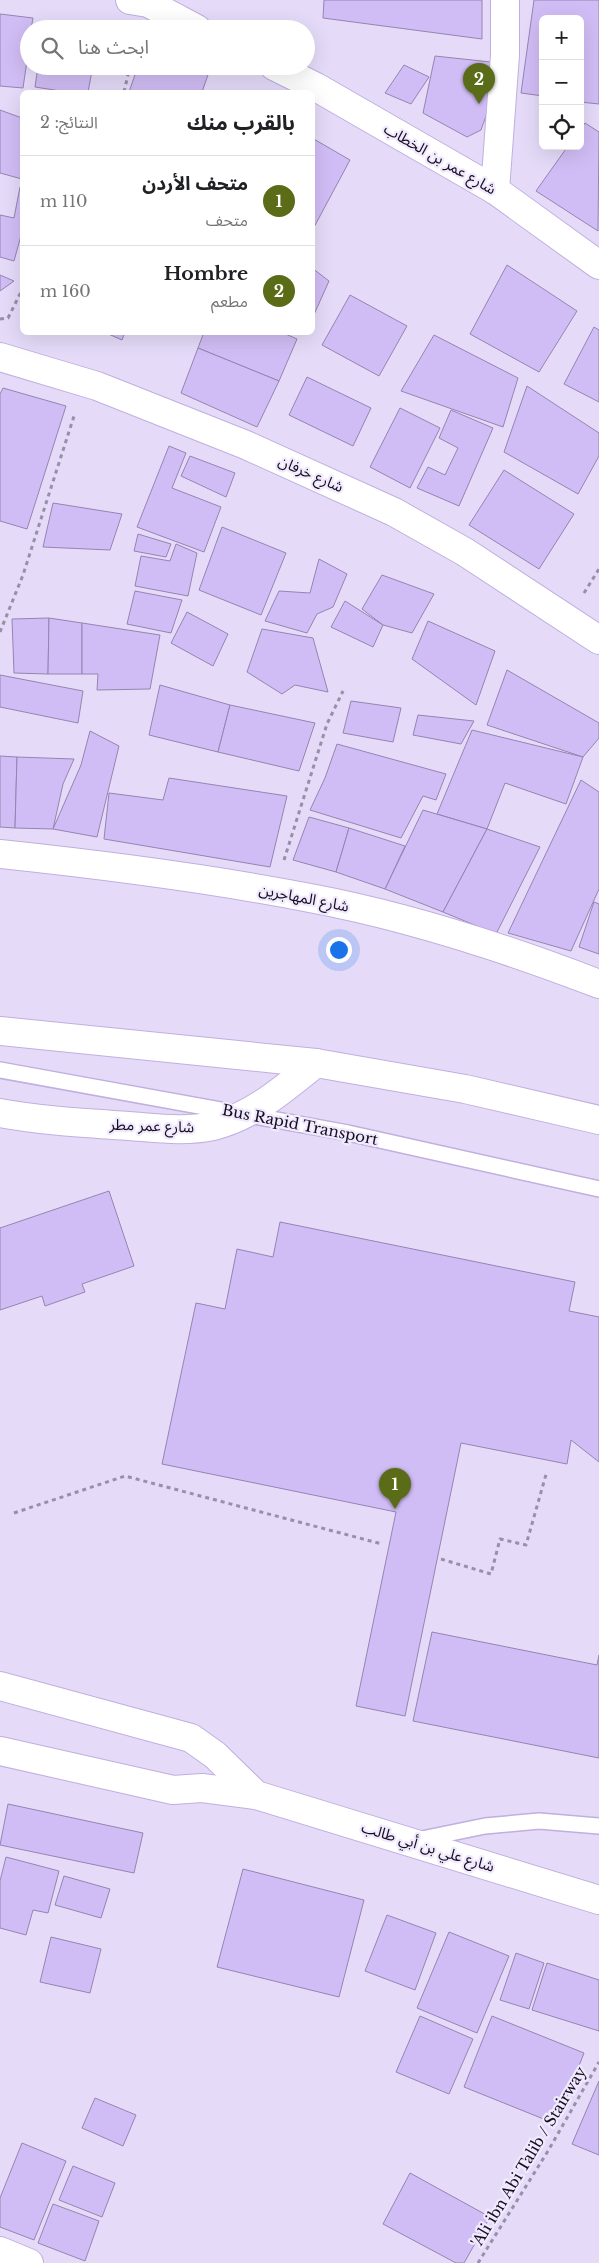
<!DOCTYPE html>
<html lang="ar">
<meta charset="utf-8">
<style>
body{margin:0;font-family:"Libre Baskerville","Noto Sans Arabic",serif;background:#f2f2f2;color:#202124;direction:rtl}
.controls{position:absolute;right:15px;top:15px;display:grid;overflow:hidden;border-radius:8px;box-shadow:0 5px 20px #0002}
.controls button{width:45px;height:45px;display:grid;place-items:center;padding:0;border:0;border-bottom:1px solid #e0e0e0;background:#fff;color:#202124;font:25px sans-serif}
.you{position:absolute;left:338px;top:949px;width:18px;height:18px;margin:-12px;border:4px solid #fff;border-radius:50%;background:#1a73e8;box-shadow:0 0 0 8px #1a73e833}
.badge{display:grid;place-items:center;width:32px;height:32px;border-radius:50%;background:#5a6c18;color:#fff;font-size:16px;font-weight:700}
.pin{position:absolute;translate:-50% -41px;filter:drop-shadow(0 1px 2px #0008)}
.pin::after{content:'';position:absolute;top:26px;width:18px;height:15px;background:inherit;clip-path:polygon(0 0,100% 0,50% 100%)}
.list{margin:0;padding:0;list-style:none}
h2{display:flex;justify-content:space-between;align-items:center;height:65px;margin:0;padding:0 20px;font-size:21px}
h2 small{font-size:16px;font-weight:400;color:#757577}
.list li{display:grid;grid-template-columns:32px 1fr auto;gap:15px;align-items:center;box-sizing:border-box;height:90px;padding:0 20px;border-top:1px solid #e0e0e0}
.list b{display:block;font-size:19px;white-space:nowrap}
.list p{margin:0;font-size:16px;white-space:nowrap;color:#757577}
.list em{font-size:16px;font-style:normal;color:#757577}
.icon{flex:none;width:28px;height:28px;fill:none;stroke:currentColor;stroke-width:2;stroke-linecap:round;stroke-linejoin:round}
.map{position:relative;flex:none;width:599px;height:2263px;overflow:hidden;direction:ltr}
.search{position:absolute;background:#fff;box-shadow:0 5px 20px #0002;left:20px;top:20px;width:295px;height:55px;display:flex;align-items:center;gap:12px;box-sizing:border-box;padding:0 18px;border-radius:28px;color:#757577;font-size:19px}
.panel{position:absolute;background:#fff;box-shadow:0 5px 20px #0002;left:20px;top:90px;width:295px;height:245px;border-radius:8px;direction:rtl}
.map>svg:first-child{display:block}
.building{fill:#d1bdf5;stroke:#9584b2}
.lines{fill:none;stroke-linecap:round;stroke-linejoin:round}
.lane-casing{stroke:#c0afdf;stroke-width:18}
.street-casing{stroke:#c0afdf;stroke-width:30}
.secondary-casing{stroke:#c0afdf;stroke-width:30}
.primary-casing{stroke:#c0afdf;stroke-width:30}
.path{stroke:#988fa8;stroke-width:3;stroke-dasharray:4 4;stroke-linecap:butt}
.lane{stroke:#fff;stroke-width:15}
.street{stroke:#fff;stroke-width:28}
.secondary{stroke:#fff;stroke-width:28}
.primary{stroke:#fff;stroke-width:28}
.labels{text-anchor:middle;stroke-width:4.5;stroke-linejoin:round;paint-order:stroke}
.street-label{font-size:15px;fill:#150e1f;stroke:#f1eafe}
</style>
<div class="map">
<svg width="599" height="2263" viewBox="0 0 599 2263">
<rect width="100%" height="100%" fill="#e5dbf9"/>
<!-- building -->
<g class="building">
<polygon points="324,0 482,0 482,39 323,18"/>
<polygon points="534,0 599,0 599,104 580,102 580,19 543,19 543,96 521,93"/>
<polygon points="0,14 33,18 31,29 29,29 29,47 23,88 0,86"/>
<polygon points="44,24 76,29 44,29"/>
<polygon points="435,56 491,62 488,110 481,130 467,137 423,113"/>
<polygon points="404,65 429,77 411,104 385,93"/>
<polygon points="38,66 93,66 88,92 67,92 35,87"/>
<polygon points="138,66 202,66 210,69 202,92 129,92"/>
<polygon points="0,110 22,118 22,179 0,173"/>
<polygon points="585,123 599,132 598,231 536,191 568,146 580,146 580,130"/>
<polygon points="312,138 350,160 313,229 312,229"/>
<polygon points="20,187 22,187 22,232 14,261 0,257 0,215 14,218"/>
<polygon points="507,265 577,311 539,372 470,334"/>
<polygon points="312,268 329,281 312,319"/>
<polygon points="0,275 14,281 0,291"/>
<polygon points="350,295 407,326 379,376 322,345"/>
<polygon points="594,327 599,330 599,402 564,384"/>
<polygon points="104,332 125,332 122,340"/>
<polygon points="204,332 281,332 297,339 279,381 198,348"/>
<polygon points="434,335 518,378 503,427 401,391"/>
<polygon points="198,348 279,381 257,427 181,393"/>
<polygon points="307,377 371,408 353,446 289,415"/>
<polygon points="527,386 599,433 599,456 578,494 504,452"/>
<polygon points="3,388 66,406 27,529 0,521 0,394"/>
<polygon points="400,408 440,428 410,488 370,467"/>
<polygon points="451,410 493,428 459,506 417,488 428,467 445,475 458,448 439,438"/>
<polygon points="169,446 186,453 172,488 221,507 204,552 137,527"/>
<polygon points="190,456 235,473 226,497 181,476"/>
<polygon points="504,470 574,514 539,569 469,525"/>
<polygon points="53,503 122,514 110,550 43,547"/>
<polygon points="222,527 286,553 261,615 199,590"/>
<polygon points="138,534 171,544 166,557 134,551"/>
<polygon points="176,544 197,553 188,596 135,586 141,556 170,561"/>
<polygon points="319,559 347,574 333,607 317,614 307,633 265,621 279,591 310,593"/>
<polygon points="382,575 434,594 412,633 383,625 362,609"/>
<polygon points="135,591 182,600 171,633 127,624"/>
<polygon points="345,601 383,625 373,647 331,627"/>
<polygon points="187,612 228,634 213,666 171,643"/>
<polygon points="49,618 48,674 14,673 12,619"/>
<polygon points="49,618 82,623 82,674 48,674"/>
<polygon points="428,621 495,651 476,705 412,659"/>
<polygon points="82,623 160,635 150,689 97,690 98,674 82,674"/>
<polygon points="262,629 313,638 328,692 295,685 282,694 247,672"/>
<polygon points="507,670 599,723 599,738 583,757 487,725"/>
<polygon points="0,675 83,691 78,723 0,707"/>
<polygon points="160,685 230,705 218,752 149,735"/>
<polygon points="351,701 401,708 393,742 343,733"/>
<polygon points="230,705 315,723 299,771 218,752"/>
<polygon points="418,715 474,721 461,744 413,735"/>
<polygon points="472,730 583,757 566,804 505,783 487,829 437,814"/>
<polygon points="90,731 119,746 97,837 53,829 81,765"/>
<polygon points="337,744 446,774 436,800 423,796 401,838 310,810 325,778"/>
<polygon points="0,756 17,757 15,828 0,827"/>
<polygon points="17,757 74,759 63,784 53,829 15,828"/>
<polygon points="169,778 287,796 270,867 104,839 109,793 163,800"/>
<polygon points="581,780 599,792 599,889 571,951 508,933"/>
<polygon points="423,810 487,829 443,912 385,889"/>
<polygon points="309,817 349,828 336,872 293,860"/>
<polygon points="349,828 405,846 385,889 336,872"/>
<polygon points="487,829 540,847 496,934 443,912"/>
<polygon points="594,902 599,904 599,954 579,947"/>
<polygon points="109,1191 134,1266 82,1284 85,1292 45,1306 42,1296 0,1310 0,1228"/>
<polygon points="280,1222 575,1282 569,1311 599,1317 599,1462 571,1440 567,1464 461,1443 405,1716 356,1706 396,1512 162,1464 196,1303 225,1309 237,1249 273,1257"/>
<polygon points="432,1632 597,1665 599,1655 599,1758 413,1721"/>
<polygon points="8,1804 143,1833 134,1873 0,1845"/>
<polygon points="6,1857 59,1871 48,1913 33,1910 26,1935 0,1928 0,1881"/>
<polygon points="243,1869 364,1900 339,1997 217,1967"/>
<polygon points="64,1876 110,1889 101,1918 55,1905"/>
<polygon points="387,1915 436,1933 415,1990 365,1971"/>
<polygon points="449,1932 509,1956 477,2033 417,2008"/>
<polygon points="51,1937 101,1949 90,1993 40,1982"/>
<polygon points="516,1953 544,1963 529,2009 500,2000"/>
<polygon points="547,1963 599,1980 599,2031 532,2010"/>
<polygon points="420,2016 473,2039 449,2094 396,2072"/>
<polygon points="492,2016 584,2053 556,2124 464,2087"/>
<polygon points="599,2081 599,2155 572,2144"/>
<polygon points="95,2098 136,2115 123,2146 82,2128"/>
<polygon points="22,2143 66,2161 34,2240 0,2227 0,2198"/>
<polygon points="73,2166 115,2183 102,2217 59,2200"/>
<polygon points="410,2173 490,2217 464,2263 456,2263 383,2224"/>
<polygon points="53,2204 99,2221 85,2261 38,2243"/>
</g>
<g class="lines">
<!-- lane casing -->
<g class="lane-casing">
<g id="lane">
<polyline points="0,1070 348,1133 599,1189"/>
<polyline points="417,1840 485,1826 539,1821 599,1826"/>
</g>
</g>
<!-- street casing -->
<g class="street-casing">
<g id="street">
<polyline points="495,190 505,55 505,0"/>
<polyline points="0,357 97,386 246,445 394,512 465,552 599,640"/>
<path d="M0,854C104,865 207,878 310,898C406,916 508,949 599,984"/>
<polyline points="0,2251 29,2263"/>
</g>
</g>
<!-- secondary casing -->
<g class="secondary-casing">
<g id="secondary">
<polyline points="130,0 148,3 197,29"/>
<polyline points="274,66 316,87 495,190 599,265"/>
</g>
</g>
<!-- primary casing -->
<g class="primary-casing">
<g id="primary">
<polyline points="0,1031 316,1063 465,1089 599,1120"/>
<path d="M0,1113C43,1121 86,1123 129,1126C157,1128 185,1132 213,1126C252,1117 286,1087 316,1063"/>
<polyline points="0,1686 191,1738 215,1755 256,1795"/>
<polyline points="0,1751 173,1790 202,1788 256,1795 599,1900"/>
</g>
</g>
<!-- path -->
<g class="path">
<polyline points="124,92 130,66"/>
<polyline points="0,319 8,318 22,290"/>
<polyline points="584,593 599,569"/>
<polyline points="0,632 23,575 75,413"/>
<polyline points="284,860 327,724 343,691"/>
<polyline points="14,1513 125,1476 382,1544"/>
<polyline points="441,1559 491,1574 500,1539 526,1545 547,1471"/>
<polyline points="478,2263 548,2151 599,2062"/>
</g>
<!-- lane -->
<use href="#lane" class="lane"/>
<!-- street -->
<use href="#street" class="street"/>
<!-- secondary -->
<use href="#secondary" class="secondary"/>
<!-- primary -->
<use href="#primary" class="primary"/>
</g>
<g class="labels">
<!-- street labels -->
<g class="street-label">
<text transform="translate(440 159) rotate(30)" y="5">شارع عمر بن الخطاب</text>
<text transform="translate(311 474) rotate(24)" y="5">شارع خرفان</text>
<text transform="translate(304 898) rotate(11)" y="5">شارع المهاجرين</text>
<text transform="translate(300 1125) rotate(11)" y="5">Bus Rapid Transport</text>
<text transform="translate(152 1126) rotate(2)" y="5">شارع عمر مطر</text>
<text transform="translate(428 1847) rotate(17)" y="5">شارع علي بن أبي طالب</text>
<text transform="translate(529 2157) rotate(-59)" y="5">'Ali ibn Abi Talib / Stairway</text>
</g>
</g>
</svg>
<div class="controls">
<button>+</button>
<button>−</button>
<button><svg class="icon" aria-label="locate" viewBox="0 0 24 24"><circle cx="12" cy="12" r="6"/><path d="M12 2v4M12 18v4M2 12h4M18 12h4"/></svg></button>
</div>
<div class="you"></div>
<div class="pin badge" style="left:395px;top:1509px">1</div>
<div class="pin badge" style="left:479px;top:104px">2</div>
<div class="search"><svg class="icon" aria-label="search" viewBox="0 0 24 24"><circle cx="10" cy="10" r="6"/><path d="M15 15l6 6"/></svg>ابحث هنا</div>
<section class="panel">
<h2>بالقرب منك<small>النتائج: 2</small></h2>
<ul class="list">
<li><span class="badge">1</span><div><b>متحف الأردن</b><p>متحف</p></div><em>110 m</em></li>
<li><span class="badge">2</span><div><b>Hombre</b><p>مطعم</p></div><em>160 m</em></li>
</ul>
</section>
</div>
